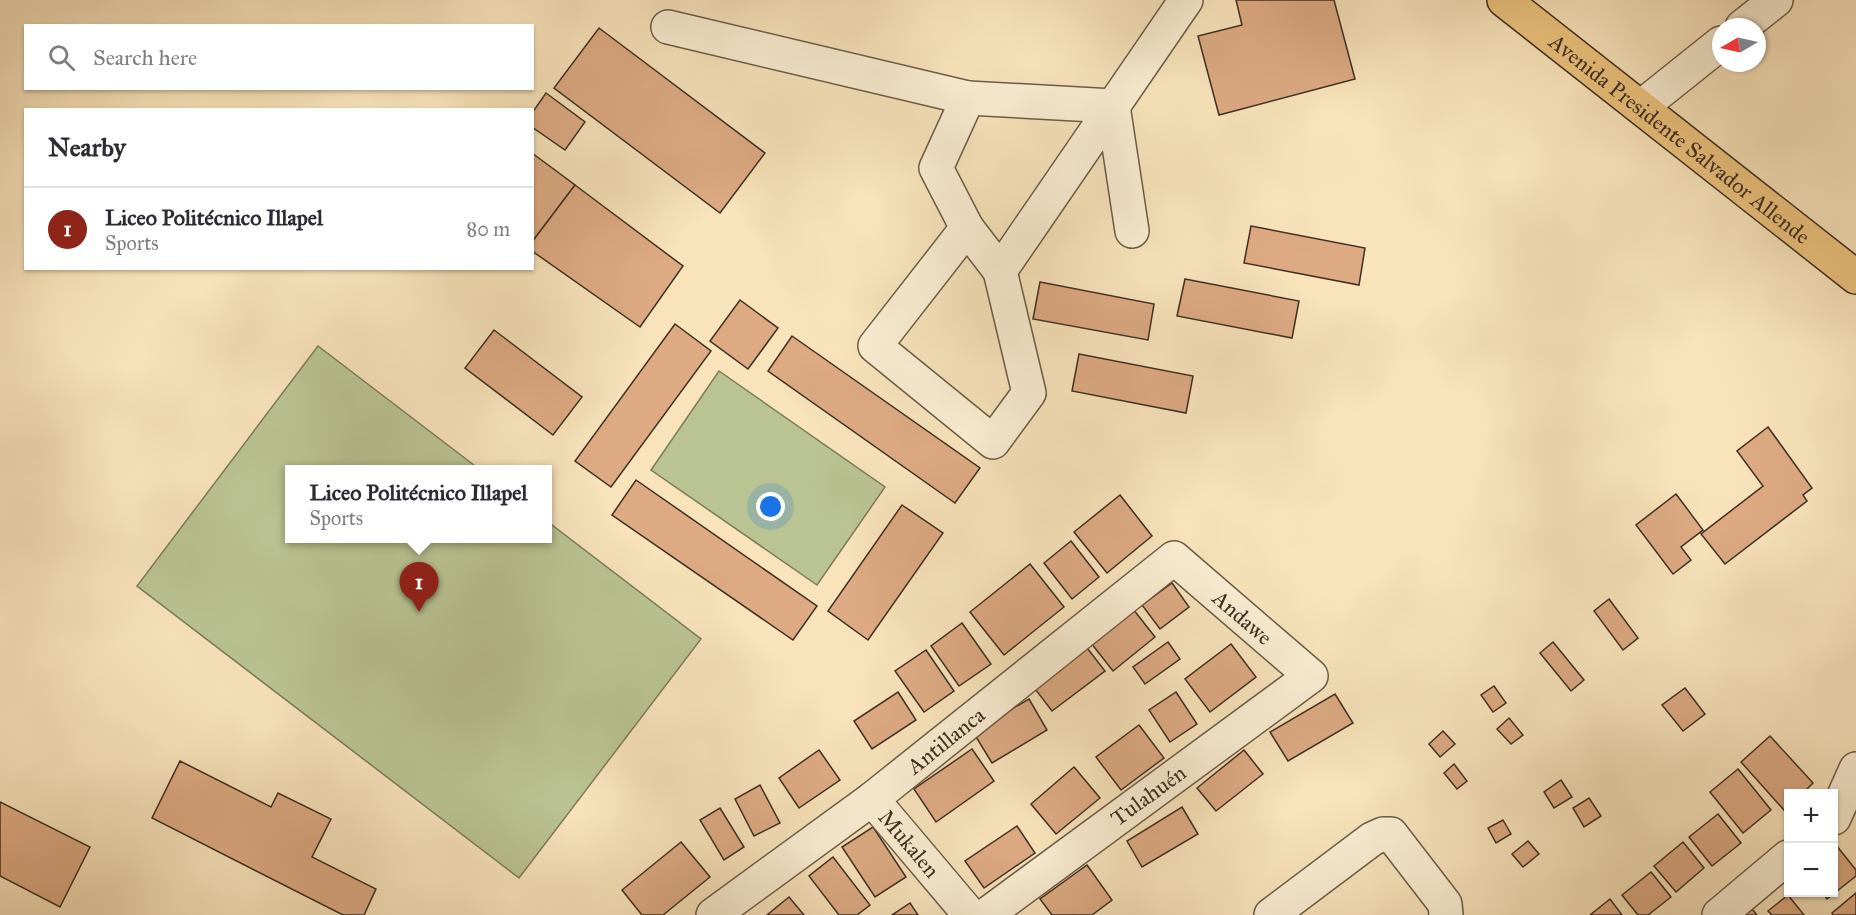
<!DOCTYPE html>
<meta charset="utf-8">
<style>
body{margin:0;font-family:"IM FELL Great Primer",serif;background:#f2f2f3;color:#2b2b33}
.controls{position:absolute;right:18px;bottom:18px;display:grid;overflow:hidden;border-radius:0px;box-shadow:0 2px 4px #0004}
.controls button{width:54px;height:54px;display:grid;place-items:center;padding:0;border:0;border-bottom:2px solid #e1e1e2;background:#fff;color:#2b2b33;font:30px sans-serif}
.compass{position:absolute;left:1712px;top:18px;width:54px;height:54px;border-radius:50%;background:#fff;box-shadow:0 2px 4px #0004;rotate:261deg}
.you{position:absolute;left:771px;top:507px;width:21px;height:21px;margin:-15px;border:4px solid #fff;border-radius:50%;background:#1a73e8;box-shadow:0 0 0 9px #1a73e833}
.badge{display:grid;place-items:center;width:39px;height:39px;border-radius:50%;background:#8f2418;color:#fff;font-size:20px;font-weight:700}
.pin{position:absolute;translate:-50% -50px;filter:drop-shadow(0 2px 3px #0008)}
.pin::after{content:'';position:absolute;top:32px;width:21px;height:18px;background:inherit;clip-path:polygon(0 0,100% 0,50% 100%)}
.popup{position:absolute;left:285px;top:465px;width:267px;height:78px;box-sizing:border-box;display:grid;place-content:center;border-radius:0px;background:#fff;filter:drop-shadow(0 2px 4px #0005);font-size:20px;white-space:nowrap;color:#7c7c81}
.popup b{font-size:22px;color:#2b2b33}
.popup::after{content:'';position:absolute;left:50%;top:100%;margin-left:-12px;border:12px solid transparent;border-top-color:#fff}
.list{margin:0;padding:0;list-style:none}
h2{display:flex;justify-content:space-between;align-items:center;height:78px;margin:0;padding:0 24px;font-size:26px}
h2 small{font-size:20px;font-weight:400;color:#7c7c81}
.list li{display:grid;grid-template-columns:39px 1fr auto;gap:18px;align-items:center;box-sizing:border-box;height:84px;padding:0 24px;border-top:2px solid #e1e1e2}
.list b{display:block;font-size:22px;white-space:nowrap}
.list p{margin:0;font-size:20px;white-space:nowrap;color:#7c7c81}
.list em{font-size:20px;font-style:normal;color:#7c7c81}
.icon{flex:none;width:33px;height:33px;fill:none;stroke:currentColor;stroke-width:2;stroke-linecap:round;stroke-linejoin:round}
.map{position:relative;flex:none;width:1856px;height:915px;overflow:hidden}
.search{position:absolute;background:#fff;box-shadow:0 2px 4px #0004;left:24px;top:24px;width:510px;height:66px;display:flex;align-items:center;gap:15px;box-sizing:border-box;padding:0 21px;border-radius:0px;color:#7c7c81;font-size:22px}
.panel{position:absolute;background:#fff;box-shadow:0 2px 4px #0004;left:24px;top:108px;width:510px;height:162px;border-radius:0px}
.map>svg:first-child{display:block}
.green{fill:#bac492;stroke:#7c7a5a;stroke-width:1.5}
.building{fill:#ddaa83;stroke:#3e2f22;stroke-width:1.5}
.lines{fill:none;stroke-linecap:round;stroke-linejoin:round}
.minor-casing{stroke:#6c5c48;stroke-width:36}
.major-casing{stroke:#3e2f22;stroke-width:36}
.minor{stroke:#faedd3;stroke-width:33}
.major{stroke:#ecc27e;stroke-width:33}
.labels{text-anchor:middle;stroke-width:5;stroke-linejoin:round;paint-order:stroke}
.street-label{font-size:22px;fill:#3e2f22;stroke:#faedd3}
</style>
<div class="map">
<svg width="1856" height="915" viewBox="0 0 1856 915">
<rect width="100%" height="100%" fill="#f8e3bb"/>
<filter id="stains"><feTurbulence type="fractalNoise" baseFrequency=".00333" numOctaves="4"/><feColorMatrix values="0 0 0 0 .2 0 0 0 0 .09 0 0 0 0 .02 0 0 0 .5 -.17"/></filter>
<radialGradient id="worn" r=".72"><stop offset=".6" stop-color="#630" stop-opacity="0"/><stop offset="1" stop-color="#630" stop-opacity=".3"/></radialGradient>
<!-- green -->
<g class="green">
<polygon points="318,346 479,469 290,470 290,538 548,538 548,522 701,639 519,878 137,586"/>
<polygon points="719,371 885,487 817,585 651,470"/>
</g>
<!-- building -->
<g class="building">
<polygon points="1236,0 1334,0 1355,79 1219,115 1198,36 1242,25"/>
<polygon points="599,28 765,153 720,213 554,88"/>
<polygon points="546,93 585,122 565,150 532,127 532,113"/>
<polygon points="532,153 575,185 532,242"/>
<polygon points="575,185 683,266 640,327 532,251 532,242"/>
<polygon points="1251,226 1365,248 1359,285 1244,263"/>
<polygon points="1185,279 1299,301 1292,338 1177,316"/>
<polygon points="1040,282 1154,304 1148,340 1033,319"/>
<polygon points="740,300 778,328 748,369 710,341"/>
<polygon points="675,324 711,351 611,487 575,461"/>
<polygon points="494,330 582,397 553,435 465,368"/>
<polygon points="792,336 980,468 955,503 768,371"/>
<polygon points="1079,354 1193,376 1186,413 1072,391"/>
<polygon points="1768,427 1812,488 1803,495 1807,501 1725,564 1701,534 1763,486 1737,451"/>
<polygon points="636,480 817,606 793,640 612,515"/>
<polygon points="1676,494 1703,530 1681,547 1691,560 1673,574 1636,525"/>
<polygon points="1120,495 1152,536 1107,573 1074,532"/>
<polygon points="902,505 943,533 868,640 828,611"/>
<polygon points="1071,541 1099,577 1072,599 1044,563"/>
<polygon points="1030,564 1064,607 1004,655 970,612"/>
<polygon points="1172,583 1189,607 1160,629 1142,605"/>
<polygon points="1609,599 1638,638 1623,650 1594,611"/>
<polygon points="1133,609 1155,637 1113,671 1091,643"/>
<polygon points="962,623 991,664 959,686 931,646"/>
<polygon points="1168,642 1180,659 1145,684 1133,667"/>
<polygon points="1553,642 1584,680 1571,691 1540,653"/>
<polygon points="1084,644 1105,671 1052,711 1032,685"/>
<polygon points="1231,644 1256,677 1210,712 1185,679"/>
<polygon points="926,650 954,691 924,712 895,671"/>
<polygon points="1494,686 1506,703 1493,712 1481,695"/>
<polygon points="1685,688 1705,714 1683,731 1662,705"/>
<polygon points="898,692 916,720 872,749 854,721"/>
<polygon points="1176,692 1197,724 1170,742 1149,710"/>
<polygon points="1335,694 1353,723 1288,761 1270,732"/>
<polygon points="1029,699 1047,730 992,763 973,732"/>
<polygon points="1509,718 1523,735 1511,744 1497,729"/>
<polygon points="1139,725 1164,758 1121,790 1096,757"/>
<polygon points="1443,731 1455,744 1440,757 1429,744"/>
<polygon points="1770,736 1813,783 1802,794 1788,794 1788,805 1784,810 1741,762"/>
<polygon points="972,749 994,781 936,822 914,789"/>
<polygon points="819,750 840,780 799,808 779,778"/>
<polygon points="1244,750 1263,774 1216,811 1197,788"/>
<polygon points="180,761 271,807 278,793 331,819 312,857 376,889 364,915 343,915 152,818"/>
<polygon points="1454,764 1467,781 1457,789 1444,773"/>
<polygon points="1074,767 1100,798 1056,834 1031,804"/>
<polygon points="1738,769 1771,810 1743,833 1710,792"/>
<polygon points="1561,780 1572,797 1554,808 1544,792"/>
<polygon points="760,785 780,823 754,836 735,799"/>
<polygon points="1589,798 1601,816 1584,827 1573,808"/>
<polygon points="0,802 90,847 60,907 0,876"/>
<polygon points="1182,807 1198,834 1142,867 1127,841"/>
<polygon points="720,808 744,847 724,860 700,820"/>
<polygon points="1718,814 1741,843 1712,866 1689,837"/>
<polygon points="1503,820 1511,834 1496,843 1488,828"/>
<polygon points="1017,826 1035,853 984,888 965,861"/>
<polygon points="873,827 906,877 875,897 842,847"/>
<polygon points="1528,841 1539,854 1523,867 1512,854"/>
<polygon points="681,842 710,877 663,915 642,915 622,890"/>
<polygon points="1683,842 1704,868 1676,892 1654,866"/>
<polygon points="1836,845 1856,870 1856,876 1827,899 1822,892 1834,892 1834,847"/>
<polygon points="833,857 870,905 857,915 839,915 809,876"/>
<polygon points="1087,865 1112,900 1092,915 1052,915 1040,899"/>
<polygon points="1651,872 1671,897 1648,915 1638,915 1622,895"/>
<polygon points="1856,893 1856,915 1833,915 1832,913"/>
<polygon points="1788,895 1804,915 1772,915 1768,911"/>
<polygon points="789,897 804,915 767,915"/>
<polygon points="1610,899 1622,915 1590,915"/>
<polygon points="910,903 918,915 892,915"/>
<polygon points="1752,909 1757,915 1744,915"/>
</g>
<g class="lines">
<!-- minor casing -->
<g class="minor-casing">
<g id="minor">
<polyline points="668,27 968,98 936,168 967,228 1000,271"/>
<polyline points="1742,27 1776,0"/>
<polyline points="968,98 1113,106 1132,231"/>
<polyline points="1641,107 1721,43"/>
<polyline points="967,228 875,346 993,442 1029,393 1000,271 1186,0"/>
<path id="s1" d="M872,799L970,915"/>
<polyline points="1834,818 1856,769"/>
<path id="s2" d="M713,915L872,799L1174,558L1311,676L986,915"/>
<polyline points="1271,915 1372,839 1383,834 1391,834 1445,904 1446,915"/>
<polyline points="1719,915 1788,857"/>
</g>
</g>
<!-- major casing -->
<g class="major-casing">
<g id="major">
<path id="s3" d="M1504,0L1856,277"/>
</g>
</g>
<!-- minor -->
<use href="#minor" class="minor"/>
<!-- major -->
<use href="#major" class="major"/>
</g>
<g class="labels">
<!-- street labels -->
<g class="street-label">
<text dy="8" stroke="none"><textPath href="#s3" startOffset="224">Avenida Presidente Salvador Allende</textPath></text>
<text dy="8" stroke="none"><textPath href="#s2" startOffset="674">Andawe</textPath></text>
<text dy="8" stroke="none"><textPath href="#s2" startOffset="291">Antillanca</textPath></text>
<text transform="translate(1148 795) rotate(-36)" y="8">Tulahuén</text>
<text dy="8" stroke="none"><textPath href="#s1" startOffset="58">Mukalen</textPath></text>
</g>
</g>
<rect width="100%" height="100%" filter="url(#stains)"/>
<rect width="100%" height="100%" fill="url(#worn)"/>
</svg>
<div class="controls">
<button>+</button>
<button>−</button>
</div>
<svg class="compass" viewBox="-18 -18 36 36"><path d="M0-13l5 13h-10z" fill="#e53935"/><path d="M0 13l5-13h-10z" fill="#7c7c81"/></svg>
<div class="you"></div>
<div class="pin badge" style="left:419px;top:612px">1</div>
<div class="popup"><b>Liceo Politécnico Illapel</b>Sports</div>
<div class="search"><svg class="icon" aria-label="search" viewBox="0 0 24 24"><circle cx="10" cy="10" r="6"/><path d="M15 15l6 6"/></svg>Search here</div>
<section class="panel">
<h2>Nearby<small></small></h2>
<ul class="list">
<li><span class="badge">1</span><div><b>Liceo Politécnico Illapel</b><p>Sports</p></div><em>80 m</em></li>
</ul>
</section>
</div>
